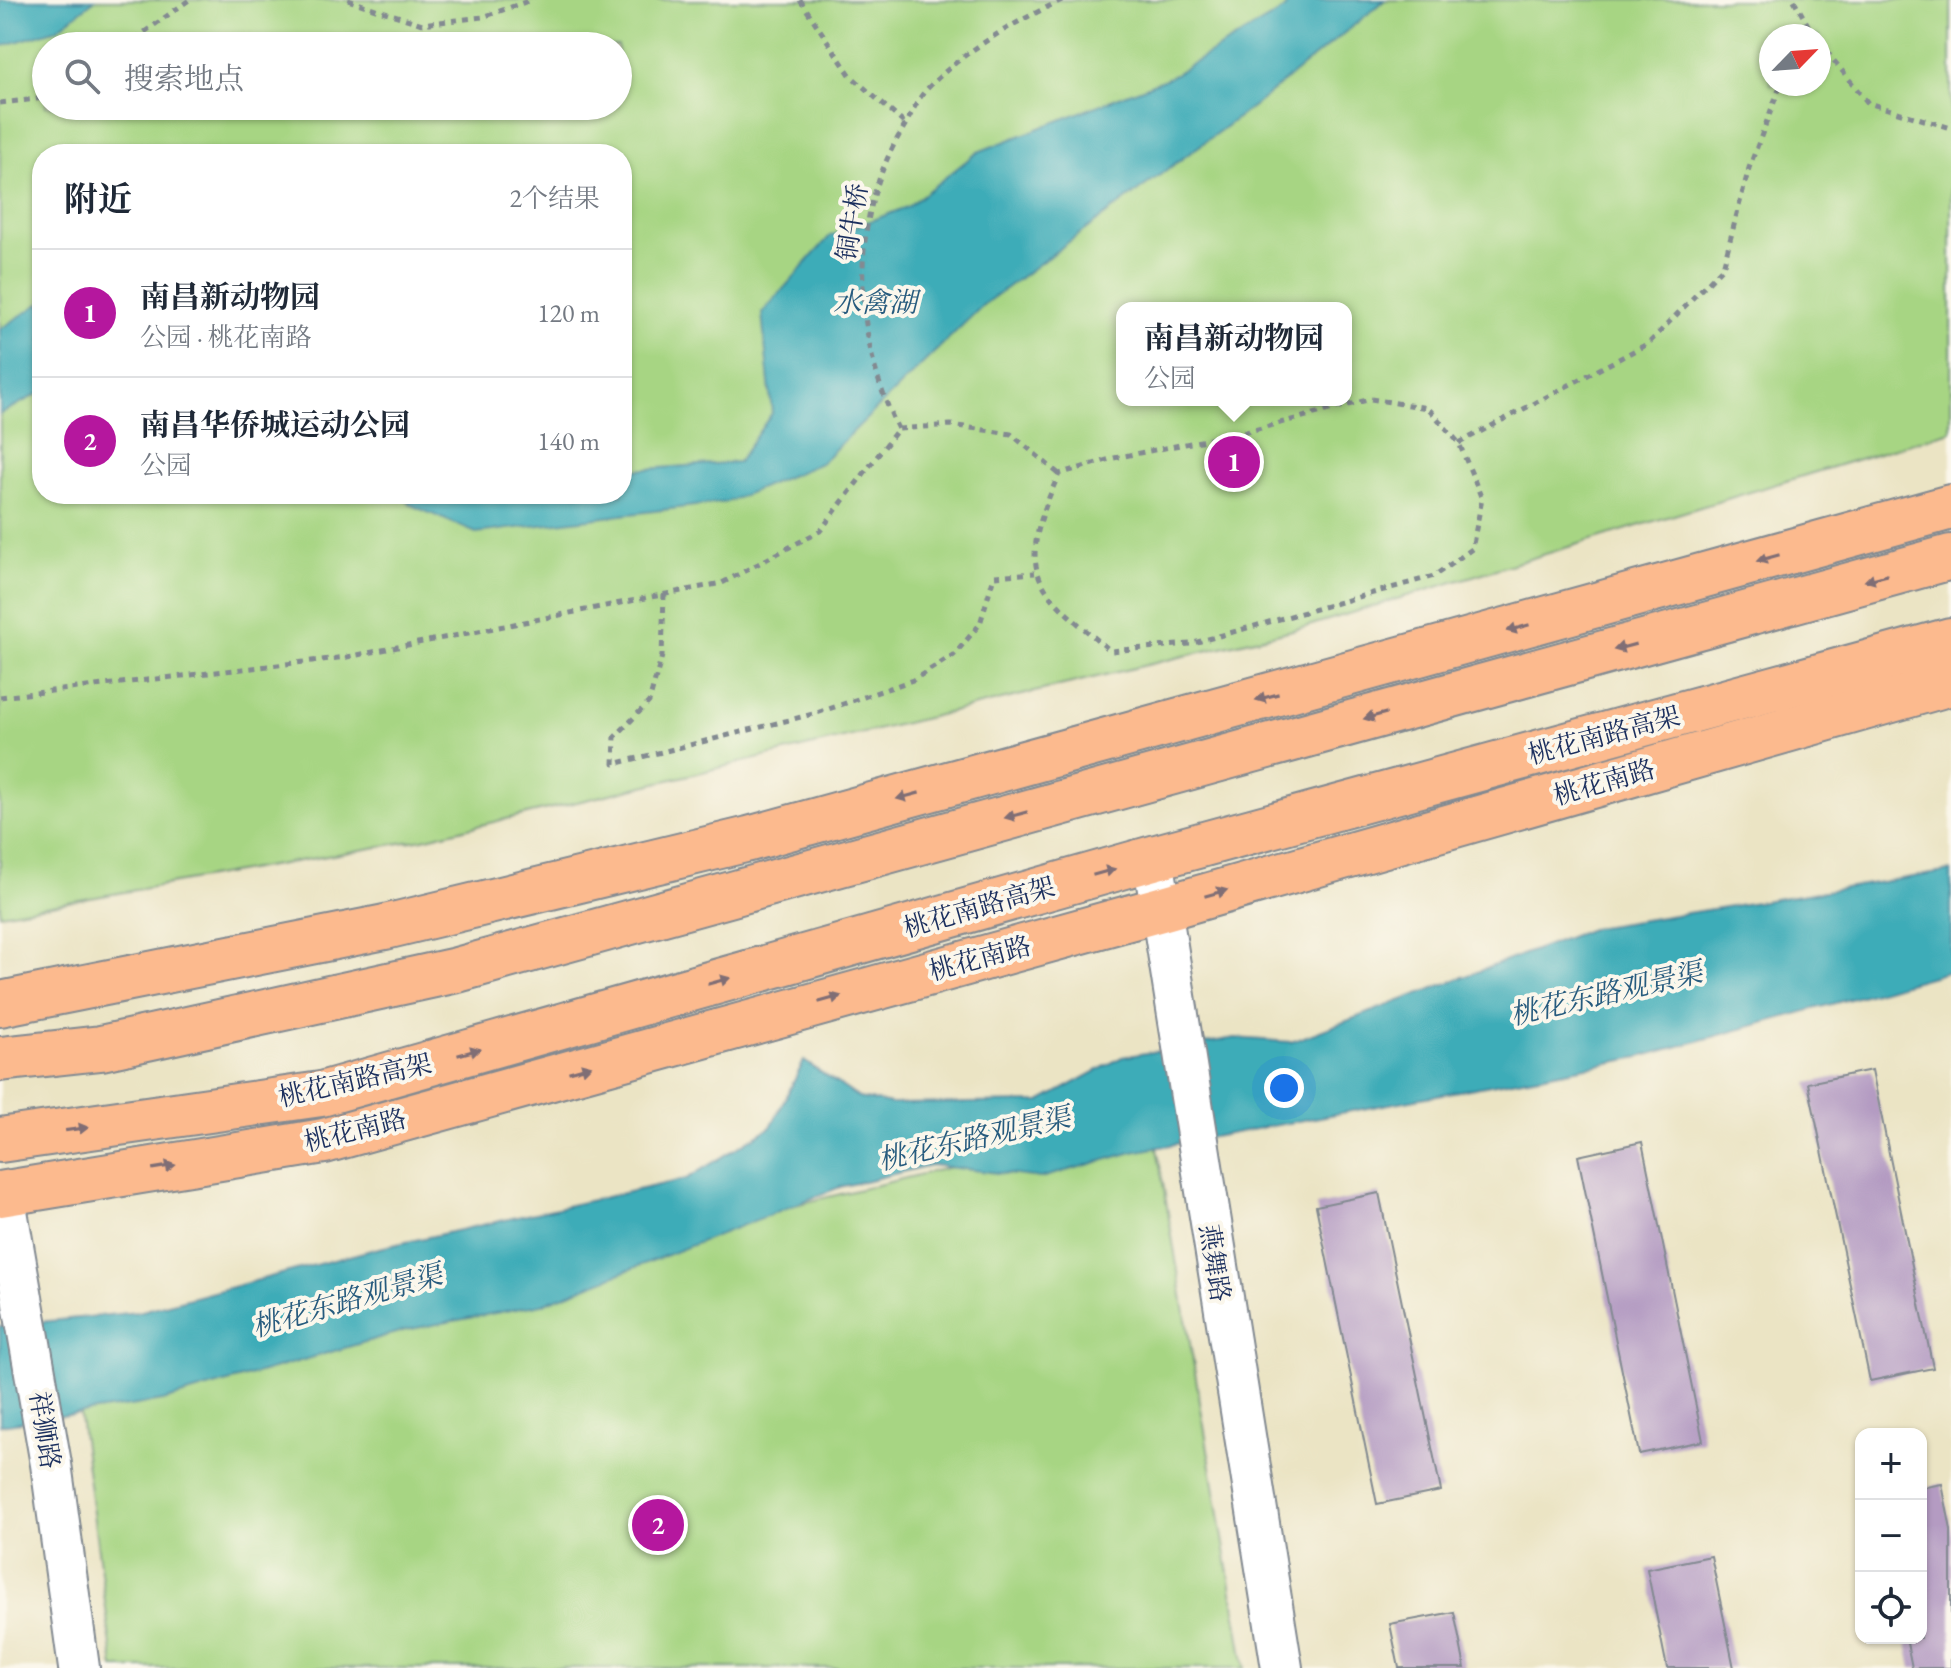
<!DOCTYPE html>
<html lang="zh">
<meta charset="utf-8">
<style>
body{margin:0;font-family:"EB Garamond","Noto Serif SC",serif;background:#f6f6f7;color:#1f2937}
.controls{position:absolute;right:24px;bottom:24px;display:grid;overflow:hidden;border-radius:16px;box-shadow:0 2px 6px #0004}
.controls button{width:72px;height:72px;display:grid;place-items:center;padding:0;border:0;border-bottom:2px solid #e0e1e3;background:#fff;color:#1f2937;font:40px sans-serif}
.compass{position:absolute;left:1759px;top:24px;width:72px;height:72px;border-radius:50%;background:#fff;box-shadow:0 2px 6px #0004;rotate:65deg}
.you{position:absolute;left:1284px;top:1088px;width:28px;height:28px;margin:-20px;border:6px solid #fff;border-radius:50%;background:#1a73e8;box-shadow:0 0 0 12px #1a73e833}
.badge{display:grid;place-items:center;width:52px;height:52px;border-radius:50%;background:#b5179e;color:#fff;font-size:26px;font-weight:700}
.pin{position:absolute;translate:-50% -50%;border:4px solid #fff;box-shadow:0 2px 8px #0006}
.popup{position:absolute;left:1116px;top:302px;width:236px;height:104px;box-sizing:border-box;display:grid;place-content:center;border-radius:16px;background:#fff;filter:drop-shadow(0 2px 6px #0005);font-size:26px;white-space:nowrap;color:#747a83}
.popup b{font-size:30px;color:#1f2937}
.popup::after{content:'';position:absolute;left:50%;top:100%;margin-left:-16px;border:16px solid transparent;border-top-color:#fff}
.list{margin:0;padding:0;list-style:none}
h2{display:flex;justify-content:space-between;align-items:center;height:104px;margin:0;padding:0 32px;font-size:34px}
h2 small{font-size:26px;font-weight:400;color:#747a83}
.list li{display:grid;grid-template-columns:52px 1fr auto;gap:24px;align-items:center;box-sizing:border-box;height:128px;padding:0 32px;border-top:2px solid #e0e1e3}
.list b{display:block;font-size:30px;white-space:nowrap}
.list p{margin:0;font-size:26px;white-space:nowrap;color:#747a83}
.list em{font-size:26px;font-style:normal;color:#747a83}
.icon{flex:none;width:44px;height:44px;fill:none;stroke:currentColor;stroke-width:2;stroke-linecap:round;stroke-linejoin:round}
.map{position:relative;flex:none;width:1951px;height:1668px;overflow:hidden}
.search{position:absolute;background:#fff;box-shadow:0 2px 6px #0004;left:32px;top:32px;width:600px;height:88px;display:flex;align-items:center;gap:20px;box-sizing:border-box;padding:0 28px;border-radius:44px;color:#747a83;font-size:30px}
.panel{position:absolute;background:#fff;box-shadow:0 2px 6px #0004;left:32px;top:144px;width:600px;height:360px;border-radius:32px}
.map>svg:first-child{display:block}
.green{fill:#a7d583;stroke:#618270;stroke-width:2;fill-rule:evenodd}
.water{fill:#3cacb8;stroke:#2c6e8b;stroke-width:2}
.building{fill:#b49bc2}
.lines{fill:none;stroke-linecap:round;stroke-linejoin:round}
.minor-casing{stroke:#838a91;stroke-width:44}
.major-casing{stroke:#838a91;stroke-width:48}
.highway-casing{stroke:#838a91;stroke-width:48}
.path{stroke:#838a91;stroke-width:5;stroke-dasharray:6 6;stroke-linecap:butt}
.minor{stroke:#fff;stroke-width:40}
.major{stroke:#fcba8e;stroke-width:44}
.highway{stroke:#fcba8e;stroke-width:44}
.oneway{fill:#806e74}
.labels{text-anchor:middle;stroke-width:8;stroke-linejoin:round;paint-order:stroke}
.street-label{font-size:26px;fill:#1b2f5e;stroke:#fbf7ec}
.water-label{font-size:28px;font-style:italic;fill:#275b7e;stroke:#fbf7ec}
</style>
<div class="map">
<svg width="1951" height="1668" viewBox="0 0 1951 1668">
<rect width="100%" height="100%" fill="#fbf7ec"/>
<filter id="ink" filterUnits="userSpaceOnUse"><feTurbulence type="fractalNoise" baseFrequency=".0125" numOctaves="2"/><feDisplacementMap in="SourceGraphic" scale="16" xChannelSelector="R" yChannelSelector="G"/><feConvolveMatrix kernelMatrix="1 2 1 2 8 2 1 2 1" color-interpolation-filters="sRGB"/></filter>
<filter id="wash" filterUnits="userSpaceOnUse"><feTurbulence type="fractalNoise" baseFrequency=".006" numOctaves="4" result="noise"/><feDisplacementMap in="SourceGraphic" scale="32" xChannelSelector="R" yChannelSelector="G"/><feGaussianBlur stdDeviation="1.8" result="paint"/><feColorMatrix in="noise" values="0 0 0 0 0 0 0 0 0 0 0 0 0 0 0 0 0 1.4 0 .05"/><feComposite in="paint" operator="in"/></filter>
<g filter="url(#wash)">
<rect width="100%" height="100%" fill="#ebe4c4"/>
<!-- green -->
<g class="green">
<path d="M0,0H1951V431L1305,627L423,839L0,914ZM1771,36H1819V84H1771ZM46,46H618V106H46ZM42,154H622V494H42ZM1122,308H1346V400H1122Z"/>
<polygon points="1154,1130 1245,1668 114,1668 75,1381 1029,1148"/>
</g>
<!-- water -->
<g class="water">
<polygon points="0,0 95,0 57,29 0,47"/>
<polygon points="1287,0 1385,0 1255,105 983,305 821,463 727,502 476,533 411,505 400,494 622,494 622,471 738,462 772,413 762,313 830,236 907,207 978,152 1168,78 1285,9"/>
<polygon points="42,302 42,392 0,414 0,329"/>
<polygon points="1951,871 1951,971 1640,1057 1133,1152 1041,1178 931,1165 840,1187 542,1304 406,1330 163,1401 0,1425 0,1326 138,1312 375,1249 686,1179 771,1127 804,1061 859,1098 892,1104 1040,1102 1122,1057 1235,1038 1291,1042 1593,928"/>
</g>
<g id="blocks">
<!-- building -->
<g class="building">
<polygon points="1872,1070 1933,1368 1870,1381 1808,1083"/>
<polygon points="1642,1142 1703,1441 1639,1454 1578,1156"/>
<polygon points="1379,1193 1441,1491 1377,1504 1316,1206"/>
<polygon points="1942,1484 1951,1530 1951,1668 1912,1668 1906,1638 1921,1638 1921,1488"/>
<polygon points="1711,1556 1734,1668 1667,1668 1647,1569"/>
<polygon points="1454,1612 1465,1668 1399,1668 1390,1624"/>
</g>
</g>
</g>
<g filter="url(#ink)">
<use href="#blocks" fill-opacity="0" stroke="#838a91" stroke-width="2"/>
<g class="lines">
<!-- minor casing -->
<g class="minor-casing">
<g id="minor">
<polyline points="1153,858 1282,1668"/>
<polyline points="4,1194 51,1464 79,1668"/>
</g>
</g>
<!-- major casing -->
<g class="major-casing">
<g id="major">
<polyline points="0,1004 385,927 749,839 1951,507"/>
<polyline points="0,1194 324,1141 1161,909 1951,683"/>
</g>
</g>
<!-- highway casing -->
<g class="highway-casing">
<g id="highway">
<polyline points="0,1059 101,1048 457,970 1951,557"/>
<polyline points="0,1140 321,1094 1153,858 1951,640"/>
</g>
</g>
<!-- path -->
<g class="path">
<polyline points="348,0 422,24 483,17 531,0"/>
<polyline points="800,0 851,76 905,124"/>
<polyline points="1794,0 1814,36"/>
<polyline points="1799,36 1803,24"/>
<polyline points="1819,42 1868,103 1951,128"/>
<polyline points="125,46 189,0"/>
<polyline points="0,103 46,98"/>
<path d="M1371,399L1428,408L1459,443L1482,499L1472,549L1434,576L1190,644L1111,651C1033,587 1014,574 1059,474L1114,458L1246,432Z"/>
<path d="M898,429C852,334 848,218 904,127C911,115 917,100 926,90C964,50 1013,23 1062,0"/>
<polyline points="1459,443 1649,343 1723,267 1749,168 1781,84"/>
<polyline points="664,594 662,656 649,702 615,737 614,764 817,713 913,680 954,655 980,624 994,576 1035,573"/>
<polyline points="0,697 347,657 722,583 820,531 898,429 951,425 1011,434 1059,474"/>
</g>
<!-- minor -->
<use href="#minor" class="minor"/>
<!-- major -->
<use href="#major" class="major"/>
<!-- highway -->
<use href="#highway" class="highway"/>
</g>
<!-- one-way arrows -->
<defs><path id="oneway-solid" d="M-6-.8H1V-3.2L6.5 0L1 3.2V.8H-6Z" transform="scale(2)"/></defs>
<g class="oneway">
<use href="#oneway-solid" transform="translate(1768 558) rotate(164)"/>
<use href="#oneway-solid" transform="translate(1876 578) rotate(165)"/>
<use href="#oneway-solid" transform="translate(1518 628) rotate(164)"/>
<use href="#oneway-solid" transform="translate(1625 647) rotate(165)"/>
<use href="#oneway-solid" transform="translate(1267 697) rotate(165)"/>
<use href="#oneway-solid" transform="translate(1375 716) rotate(165)"/>
<use href="#oneway-solid" transform="translate(908 796) rotate(165)"/>
<use href="#oneway-solid" transform="translate(1016 815) rotate(165)"/>
<use href="#oneway-solid" transform="translate(1104 872) rotate(-16)"/>
<use href="#oneway-solid" transform="translate(1216 893) rotate(-16)"/>
<use href="#oneway-solid" transform="translate(719 981) rotate(-16)"/>
<use href="#oneway-solid" transform="translate(830 999) rotate(-16)"/>
<use href="#oneway-solid" transform="translate(469 1052) rotate(-16)"/>
<use href="#oneway-solid" transform="translate(580 1069) rotate(-16)"/>
<use href="#oneway-solid" transform="translate(77 1129) rotate(-8)"/>
<use href="#oneway-solid" transform="translate(164 1167) rotate(-9)"/>
</g>
</g>
<g class="labels">
<!-- street labels -->
<g class="street-label">
<text transform="translate(852 222) rotate(-81)" y="9">铜牛桥</text>
<text transform="translate(1604 735) rotate(-15)" y="9">桃花南路高架</text>
<text transform="translate(1604 782) rotate(-16)" y="9">桃花南路</text>
<text transform="translate(979 907) rotate(-16)" y="9">桃花南路高架</text>
<text transform="translate(980 958) rotate(-15)" y="9">桃花南路</text>
<text transform="translate(355 1080) rotate(-13)" y="9">桃花南路高架</text>
<text transform="translate(355 1130) rotate(-14)" y="9">桃花南路</text>
<text transform="translate(1215 1263) rotate(81)" y="9">燕舞路</text>
<text transform="translate(45 1430) rotate(81)" y="9">祥狮路</text>
</g>
<!-- water labels -->
<g class="water-label">
<text x="875" y="312">水禽湖</text>
<text transform="translate(1606 993) rotate(-13)" y="10">桃花东路观景渠</text>
<text transform="translate(974 1138) rotate(-13)" y="10">桃花东路观景渠</text>
<text transform="translate(347 1300) rotate(-16)" y="10">桃花东路观景渠</text>
</g>
</g>
</svg>
<div class="controls">
<button>+</button>
<button>−</button>
<button><svg class="icon" aria-label="locate" viewBox="0 0 24 24"><circle cx="12" cy="12" r="6"/><path d="M12 2v4M12 18v4M2 12h4M18 12h4"/></svg></button>
</div>
<svg class="compass" viewBox="-18 -18 36 36"><path d="M0-13l5 13h-10z" fill="#e53935"/><path d="M0 13l5-13h-10z" fill="#747a83"/></svg>
<div class="you"></div>
<div class="pin badge" style="left:1234px;top:462px">1</div>
<div class="popup"><b>南昌新动物园</b>公园</div>
<div class="pin badge" style="left:658px;top:1525px">2</div>
<div class="search"><svg class="icon" aria-label="search" viewBox="0 0 24 24"><circle cx="10" cy="10" r="6"/><path d="M15 15l6 6"/></svg>搜索地点</div>
<section class="panel">
<h2>附近<small>2个结果</small></h2>
<ul class="list">
<li><span class="badge">1</span><div><b>南昌新动物园</b><p>公园 · 桃花南路</p></div><em>120 m</em></li>
<li><span class="badge">2</span><div><b>南昌华侨城运动公园</b><p>公园</p></div><em>140 m</em></li>
</ul>
</section>
</div>
